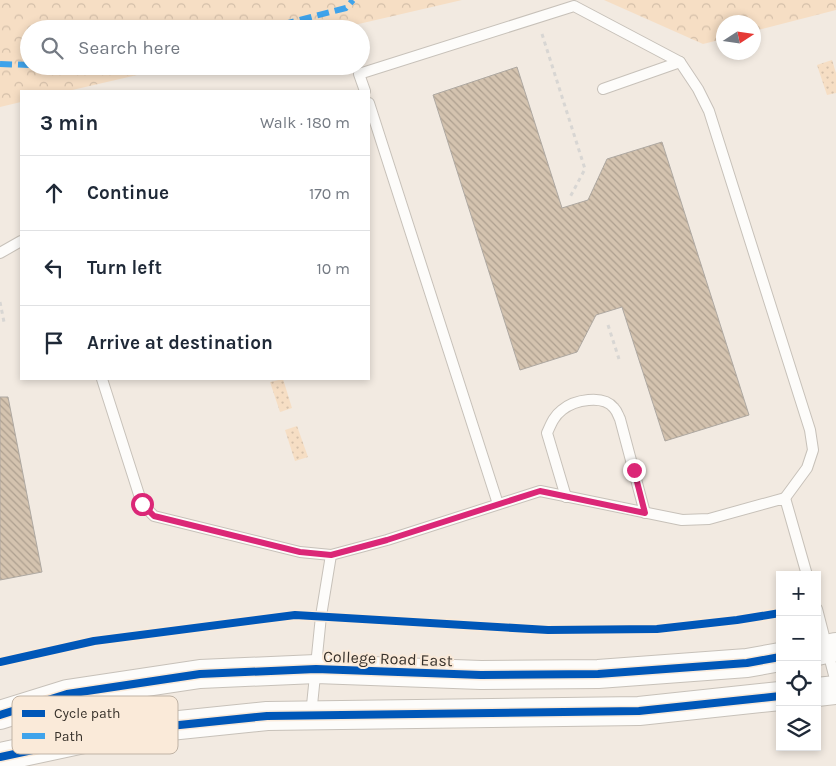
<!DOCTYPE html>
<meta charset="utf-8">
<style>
body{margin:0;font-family:Karla,sans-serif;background:#f2f2f3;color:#1f2937}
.controls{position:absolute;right:15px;bottom:15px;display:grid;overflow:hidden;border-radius:0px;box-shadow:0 2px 8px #0003}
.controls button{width:45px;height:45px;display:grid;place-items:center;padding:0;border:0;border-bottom:1px solid #e0e1e3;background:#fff;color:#1f2937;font:25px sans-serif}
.compass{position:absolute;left:716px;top:15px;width:45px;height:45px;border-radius:50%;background:#fff;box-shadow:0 2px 8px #0003;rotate:78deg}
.stop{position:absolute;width:15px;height:15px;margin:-11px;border:4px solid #db2777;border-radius:50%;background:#fff}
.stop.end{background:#db2777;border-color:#fff;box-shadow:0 1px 5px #0008}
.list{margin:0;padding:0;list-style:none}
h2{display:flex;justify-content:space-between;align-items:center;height:65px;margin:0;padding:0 20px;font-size:21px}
h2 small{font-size:16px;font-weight:400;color:#747a83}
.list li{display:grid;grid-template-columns:32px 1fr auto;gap:15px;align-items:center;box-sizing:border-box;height:75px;padding:0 20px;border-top:1px solid #e0e1e3}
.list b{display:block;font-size:19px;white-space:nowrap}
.list em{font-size:16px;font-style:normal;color:#747a83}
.icon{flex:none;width:28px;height:28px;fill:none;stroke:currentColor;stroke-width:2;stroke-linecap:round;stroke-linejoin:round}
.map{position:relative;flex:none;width:836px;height:766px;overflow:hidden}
.search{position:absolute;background:#fff;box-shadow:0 2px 8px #0003;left:20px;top:20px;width:350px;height:55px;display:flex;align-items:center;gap:12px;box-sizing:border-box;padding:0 18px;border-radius:28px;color:#747a83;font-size:19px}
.panel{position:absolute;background:#fff;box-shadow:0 2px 8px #0003;left:20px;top:90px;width:350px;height:290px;border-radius:0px}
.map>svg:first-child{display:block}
.grass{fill:url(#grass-dots)}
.forest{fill:url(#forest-crowns)}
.building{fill:url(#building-back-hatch);stroke:#aea8a1}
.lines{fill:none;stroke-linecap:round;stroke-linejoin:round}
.lane-casing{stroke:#c7c1b9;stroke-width:12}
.secondary-casing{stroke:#c7c1b9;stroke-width:30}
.path{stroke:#d8d6d3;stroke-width:3;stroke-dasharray:4 4;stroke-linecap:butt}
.lane{stroke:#fdfcfa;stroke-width:10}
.secondary{stroke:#fdfcfa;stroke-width:28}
.quiet{stroke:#3fa3eb;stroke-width:6;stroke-dasharray:12 6;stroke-linecap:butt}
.cycleway-casing{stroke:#faead9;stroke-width:11}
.cycleway{stroke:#0057b8;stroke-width:8}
.route{stroke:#db2777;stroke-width:6}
.labels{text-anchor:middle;stroke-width:4;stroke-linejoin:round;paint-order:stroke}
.street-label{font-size:16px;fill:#38322b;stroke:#faead9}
.key{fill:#faead9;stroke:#c0b3a5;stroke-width:1}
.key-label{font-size:14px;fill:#38322b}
</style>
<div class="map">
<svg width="836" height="766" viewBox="0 0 836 766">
<defs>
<pattern id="grass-dots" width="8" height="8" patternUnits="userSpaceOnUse" patternTransform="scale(1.25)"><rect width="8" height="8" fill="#f6dec4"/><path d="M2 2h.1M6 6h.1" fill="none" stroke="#d4bfa9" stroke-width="1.8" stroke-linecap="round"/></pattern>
<pattern id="forest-crowns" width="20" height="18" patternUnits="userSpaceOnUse" patternTransform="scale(1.25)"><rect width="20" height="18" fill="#f6dec4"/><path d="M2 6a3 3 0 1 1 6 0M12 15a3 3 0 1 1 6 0" fill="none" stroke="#d4bfa9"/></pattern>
<pattern id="building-back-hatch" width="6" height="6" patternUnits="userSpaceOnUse" patternTransform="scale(1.25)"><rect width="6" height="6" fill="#d4c3af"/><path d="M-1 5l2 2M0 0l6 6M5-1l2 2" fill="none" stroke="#ad9f8f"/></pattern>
</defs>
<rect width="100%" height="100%" fill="#f2eae1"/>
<!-- grass -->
<g class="grass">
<polygon points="832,60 836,73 836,93 827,95 817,65"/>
<polygon points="283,379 292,408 280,412 270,382"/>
<polygon points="297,426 308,457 295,461 285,430"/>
</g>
<!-- forest -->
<g class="forest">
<polygon points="0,0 462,0 337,29 29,29 29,66 176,66 68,91 21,91 21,102 0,107"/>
<polygon points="604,0 836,0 836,10 754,31 754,22 724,22 723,39 703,44"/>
</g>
<!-- building -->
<g class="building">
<polygon points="517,67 562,208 588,200 607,159 662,142 749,415 665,441 622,307 596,315 577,352 520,370 433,95"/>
<polygon points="0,397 8,397 42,572 0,580"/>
</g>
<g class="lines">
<!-- lane casing -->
<g class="lane-casing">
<g id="lane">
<polyline points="603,89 680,62"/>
<polyline points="365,91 359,74 574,6 680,62 698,89 709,111 810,430 813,450 807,468 785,498"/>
<polyline points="369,103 498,504"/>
<polyline points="0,253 21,241"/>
<polyline points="102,379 142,504 154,516 300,552 331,555"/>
<path d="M566,497L547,433C551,424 554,416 562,410C574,400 603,394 614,408C617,411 618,415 620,419L645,513"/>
<polyline points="817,609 836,683"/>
<polyline points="311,715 321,616 331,555 387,540 540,491 682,520 709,519 785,498 807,575"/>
</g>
</g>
<!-- secondary casing -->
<g class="secondary-casing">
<g id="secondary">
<polyline points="817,651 836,647"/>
<polyline points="817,692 836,690"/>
<polyline points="0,715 67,694 200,674 316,669 481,675 598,674 747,663 780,657"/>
<polyline points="0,757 121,731 267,716 639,711 780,696"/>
</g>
</g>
<!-- path -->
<g class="path">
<polyline points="542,34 585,169 569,199"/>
<polyline points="0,302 4,322"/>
<polyline points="608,325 619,359"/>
</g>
<!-- lane -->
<use href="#lane" class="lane"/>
<!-- secondary -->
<use href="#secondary" class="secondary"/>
<!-- quiet -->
<g class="quiet">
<polyline points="265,29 346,8 353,0"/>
<polyline points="0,64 29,65"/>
<polyline points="80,66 101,66"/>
</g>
<!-- cycleway casing -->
<g class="cycleway-casing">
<g id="cycleway">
<polyline points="0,662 94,641 295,615 548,630 657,629 737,620 780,613"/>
<polyline points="0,715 67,694 200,674 316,669 481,675 598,674 747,663 780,657"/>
<polyline points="0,757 121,731 267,716 639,711 780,696"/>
</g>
</g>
<!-- cycleway -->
<use href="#cycleway" class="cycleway"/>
</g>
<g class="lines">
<!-- route -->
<polyline class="route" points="142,504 154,516 300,552 331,555 387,540 540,491 645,513 634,470"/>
</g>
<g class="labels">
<!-- street labels -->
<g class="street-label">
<text transform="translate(388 658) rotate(2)" y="6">College Road East</text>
</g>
</g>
<!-- legend -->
<rect x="12" y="696" width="166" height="58" rx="8" class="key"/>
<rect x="22" y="710" width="23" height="7" fill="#0057b8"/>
<rect x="22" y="733" width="23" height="6" fill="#3fa3eb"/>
<g class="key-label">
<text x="54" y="718">Cycle path</text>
<text x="54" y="741">Path</text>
</g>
</svg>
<div class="controls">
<button>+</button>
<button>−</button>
<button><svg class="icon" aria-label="locate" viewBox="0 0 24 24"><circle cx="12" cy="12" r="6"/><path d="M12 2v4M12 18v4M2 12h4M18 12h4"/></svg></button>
<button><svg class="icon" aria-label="layers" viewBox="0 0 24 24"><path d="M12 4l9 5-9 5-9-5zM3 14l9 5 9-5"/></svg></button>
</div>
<svg class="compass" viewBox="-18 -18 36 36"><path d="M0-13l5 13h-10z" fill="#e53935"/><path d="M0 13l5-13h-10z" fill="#747a83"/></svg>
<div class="stop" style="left:142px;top:504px"></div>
<div class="stop end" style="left:634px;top:470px"></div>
<div class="search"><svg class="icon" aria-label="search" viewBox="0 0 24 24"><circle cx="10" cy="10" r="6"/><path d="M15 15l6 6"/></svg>Search here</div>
<section class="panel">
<h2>3 min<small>Walk · 180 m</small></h2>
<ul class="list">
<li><svg class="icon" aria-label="ahead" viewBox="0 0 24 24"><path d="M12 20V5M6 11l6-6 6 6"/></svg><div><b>Continue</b></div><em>170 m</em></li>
<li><svg class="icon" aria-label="left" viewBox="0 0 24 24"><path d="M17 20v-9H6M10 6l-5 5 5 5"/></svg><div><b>Turn left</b></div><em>10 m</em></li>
<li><svg class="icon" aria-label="arrive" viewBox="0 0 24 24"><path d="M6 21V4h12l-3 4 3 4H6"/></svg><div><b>Arrive at destination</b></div></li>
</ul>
</section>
</div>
